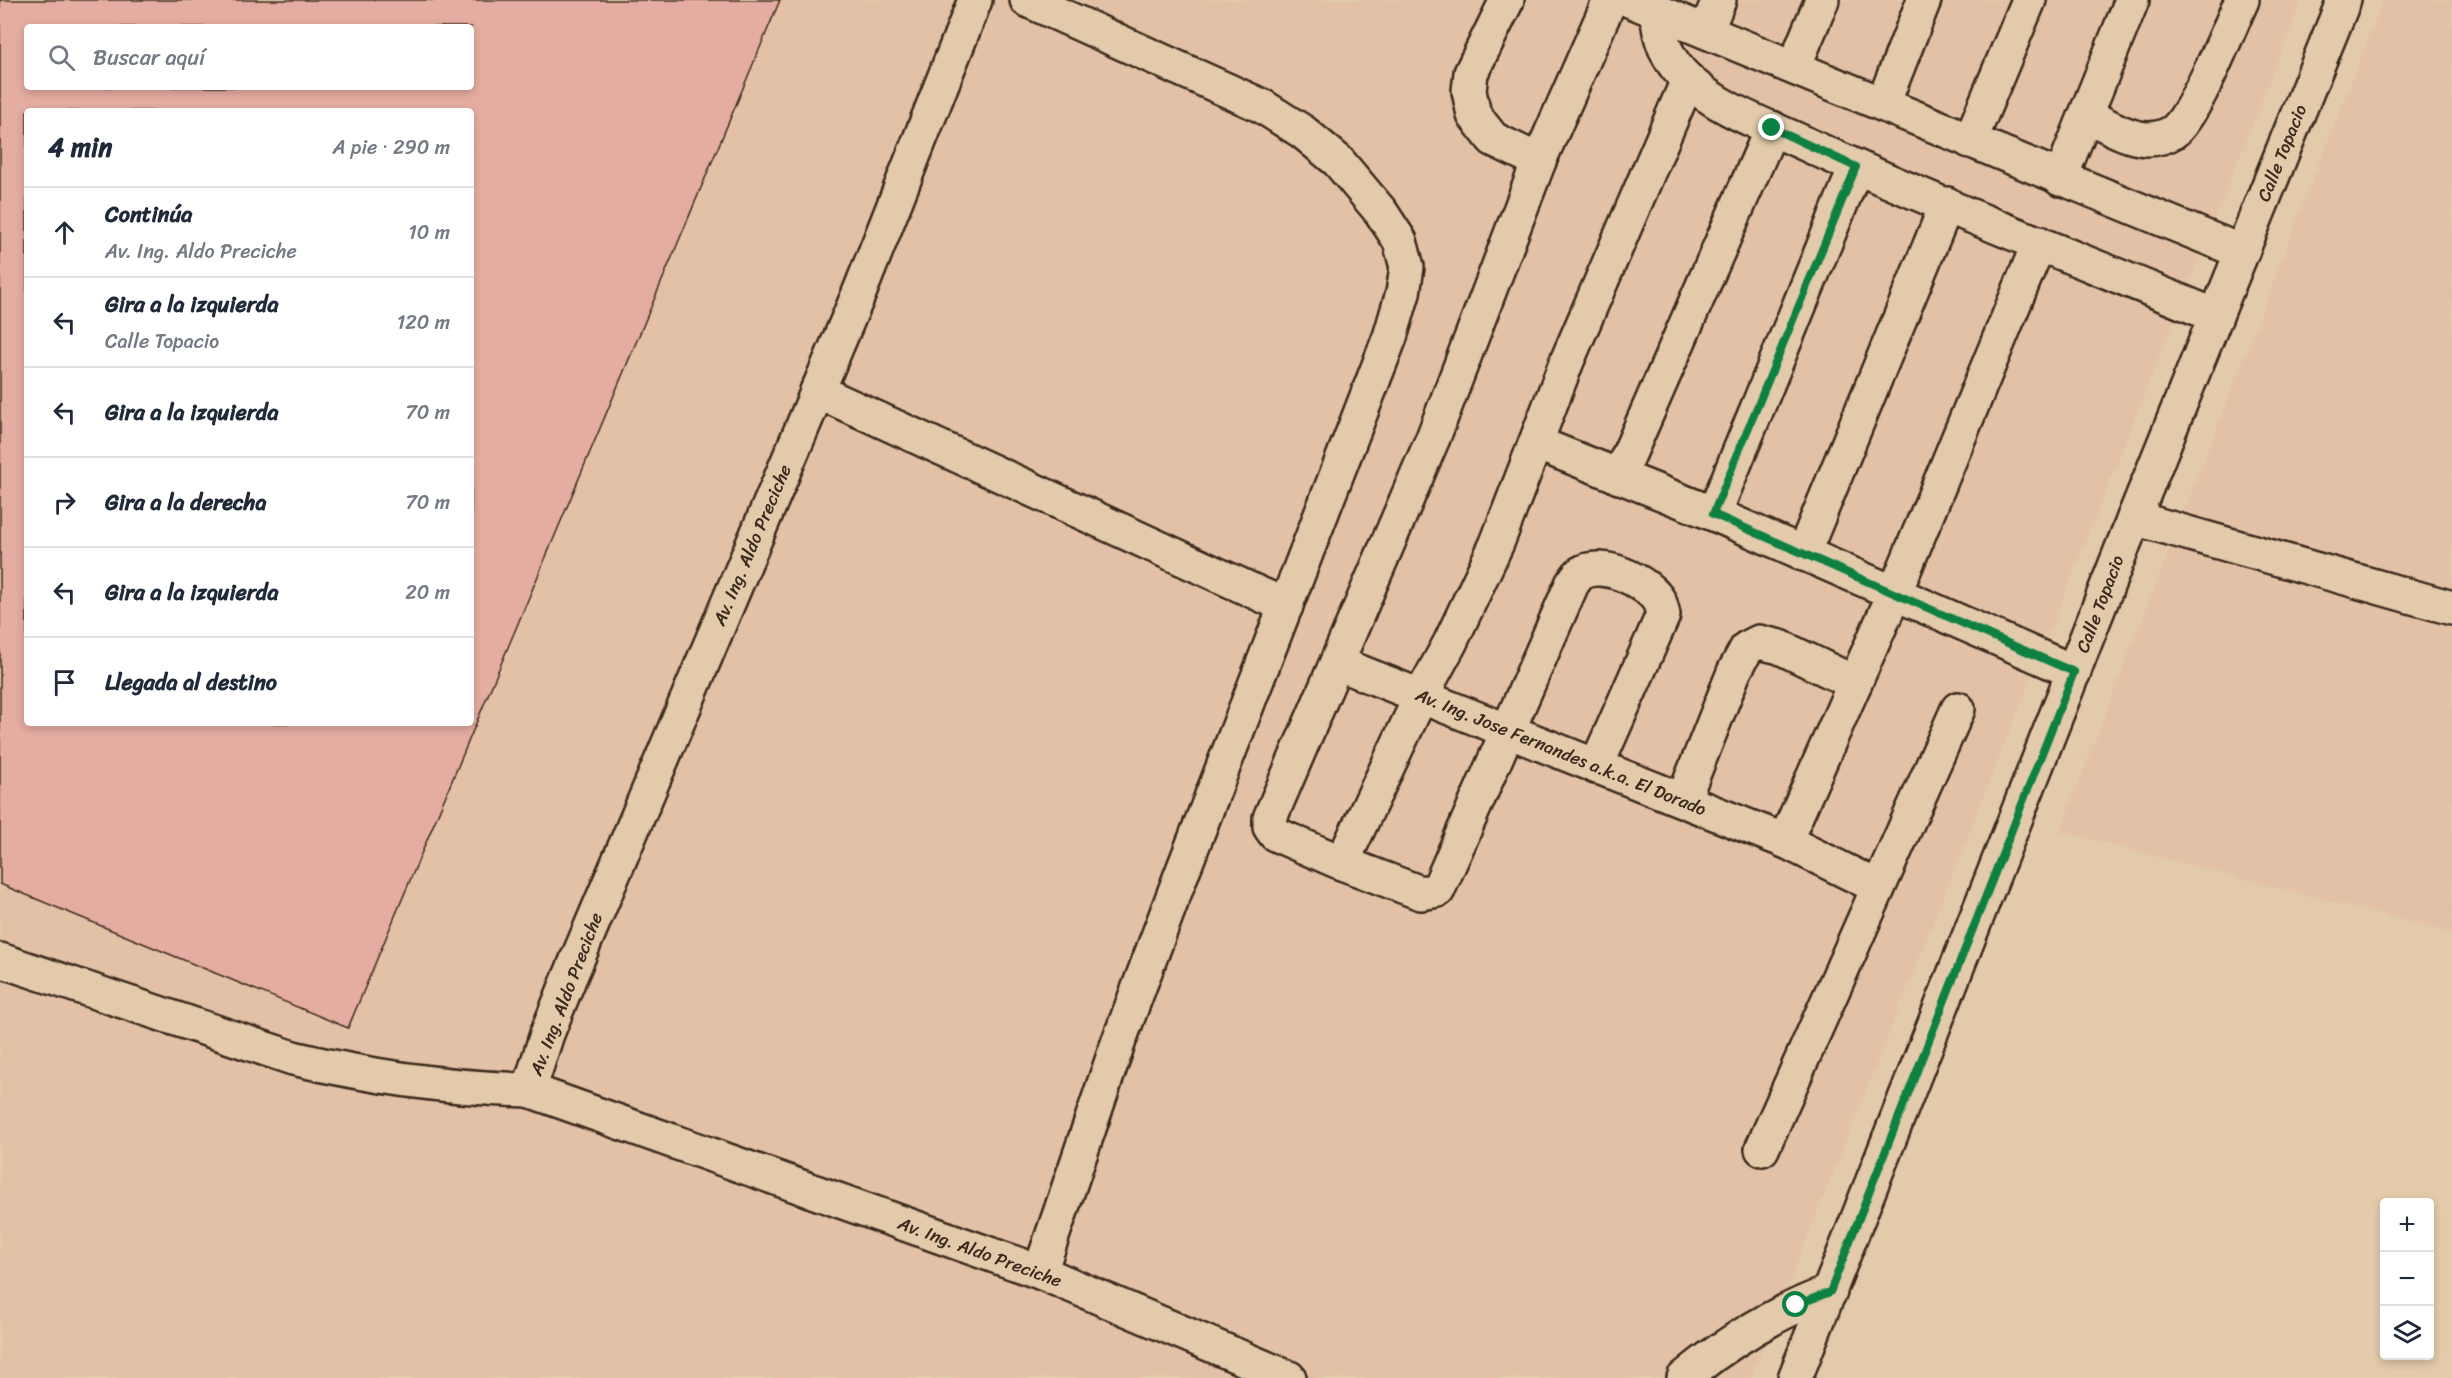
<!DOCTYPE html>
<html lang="es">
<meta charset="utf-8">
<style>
body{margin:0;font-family:Sriracha,sans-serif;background:#f6f6f7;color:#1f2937}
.controls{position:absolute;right:18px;bottom:18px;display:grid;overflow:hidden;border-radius:6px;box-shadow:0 3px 9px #0003}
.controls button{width:54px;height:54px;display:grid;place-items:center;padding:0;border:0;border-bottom:2px solid #e0e1e3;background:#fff;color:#1f2937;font:30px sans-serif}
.stop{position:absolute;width:18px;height:18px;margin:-14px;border:4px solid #0b8043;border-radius:50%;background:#fff}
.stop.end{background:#0b8043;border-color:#fff;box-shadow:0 2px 6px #0008}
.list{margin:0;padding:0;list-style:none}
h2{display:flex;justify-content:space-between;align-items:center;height:78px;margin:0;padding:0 24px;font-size:26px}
h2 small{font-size:20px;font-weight:400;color:#747a83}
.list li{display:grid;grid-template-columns:39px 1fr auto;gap:18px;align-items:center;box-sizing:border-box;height:90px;padding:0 24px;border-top:2px solid #e0e1e3}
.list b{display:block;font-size:22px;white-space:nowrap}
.list p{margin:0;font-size:20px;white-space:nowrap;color:#747a83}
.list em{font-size:20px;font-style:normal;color:#747a83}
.icon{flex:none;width:33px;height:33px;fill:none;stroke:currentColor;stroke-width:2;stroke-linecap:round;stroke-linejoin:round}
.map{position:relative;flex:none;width:2452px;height:1378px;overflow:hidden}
.search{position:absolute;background:#fff;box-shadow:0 3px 9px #0003;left:24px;top:24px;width:450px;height:66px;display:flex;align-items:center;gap:15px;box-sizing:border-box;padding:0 21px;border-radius:6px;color:#747a83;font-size:22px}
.panel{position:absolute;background:#fff;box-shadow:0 3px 9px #0003;left:24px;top:108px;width:450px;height:618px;border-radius:6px}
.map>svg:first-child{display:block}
.built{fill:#e3c1a7;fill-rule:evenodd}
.building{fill:#e5aca1;stroke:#3b2a1e;stroke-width:1.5;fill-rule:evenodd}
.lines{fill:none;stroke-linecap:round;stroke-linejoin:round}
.minor-casing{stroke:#3b2a1e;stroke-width:38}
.minor{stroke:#e2caaa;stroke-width:33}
.route{stroke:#0b8043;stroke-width:8}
.labels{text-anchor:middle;stroke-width:4.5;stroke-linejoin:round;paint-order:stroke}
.street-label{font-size:18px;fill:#3b2a1e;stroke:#e2caaa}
</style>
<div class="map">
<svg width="2452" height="1378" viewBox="0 0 2452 1378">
<rect width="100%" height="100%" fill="#e2caaa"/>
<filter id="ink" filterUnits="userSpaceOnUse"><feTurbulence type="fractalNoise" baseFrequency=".0167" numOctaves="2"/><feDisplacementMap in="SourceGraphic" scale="12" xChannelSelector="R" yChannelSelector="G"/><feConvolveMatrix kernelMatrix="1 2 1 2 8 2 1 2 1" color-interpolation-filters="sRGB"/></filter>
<g filter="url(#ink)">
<!-- built -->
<g class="built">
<path d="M0,0H2302L1751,1378H0ZM27,27H471V87H27ZM27,111H471V723H27Z"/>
<polygon points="2383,0 2452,0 2452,933 2060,831"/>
</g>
<!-- building -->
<path class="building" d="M0,0H780L348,1028L0,884ZM27,27H471V87H27ZM27,111H471V723H27Z"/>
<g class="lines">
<!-- minor casing -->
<g class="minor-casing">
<g id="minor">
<polyline points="975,0 860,291 569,979 547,1034 529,1090 1040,1272 1289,1378"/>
<polyline points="1027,0 1262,106 1303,132 1338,161 1381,212 1400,241 1407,267 1403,293 1390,337 1180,878 1117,1046 1040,1272"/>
<polyline points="1507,0 1471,73 1469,91 1474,115 1493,139 1539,161"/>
<polyline points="1610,0 1539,161 1433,438 1270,818 1270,827 1275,834 1342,863 1421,696 1450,643 1497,543 1567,361 1688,80"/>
<polyline points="1629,0 2242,252"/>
<path d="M1657,11C1659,39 1667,60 1687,79C1720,111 1769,126 1810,146C1943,207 2081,260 2216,316"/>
<polyline points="1706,31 1719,0"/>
<polyline points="1794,67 1822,0"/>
<polyline points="1883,104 1924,0"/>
<path d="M2086,115C2105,124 2126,138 2147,139C2156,139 2165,137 2173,132C2195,116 2229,28 2242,0"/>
<polyline points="1970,141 2029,0"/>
<polyline points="2060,179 2132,0"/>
<polyline points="817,391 1286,606"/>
<polyline points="1536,443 1714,514 2074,672"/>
<polyline points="1619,477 1772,128"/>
<polyline points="1714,514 1856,167"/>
<polyline points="2134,518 2452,608"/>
<polyline points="1803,554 1947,204"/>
<polyline points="1337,663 1785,841 1878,887"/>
<polyline points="1683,800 1734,672 1747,648 1759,642 1780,647 1855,683"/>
<polyline points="1785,841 1895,592 2039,243"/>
<path d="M1342,863L1421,893L1438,890L1572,584C1575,580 1577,576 1581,573C1602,560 1647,581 1659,601C1661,605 1662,611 1663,615L1596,767"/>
<path d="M0,960L293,1058C371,1077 449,1088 529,1090"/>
<polyline points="1762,1149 1958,709"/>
<path d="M1684,1378C1727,1342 1777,1312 1830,1292"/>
<polyline points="1795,1378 2134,518 2344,0"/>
</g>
</g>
<!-- minor -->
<use href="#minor" class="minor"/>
</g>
</g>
<g class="lines" filter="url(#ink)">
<!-- route -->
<polyline class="route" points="1772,128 1856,167 1713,514 2074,672 1830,1292 1796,1305"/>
</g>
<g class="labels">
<!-- street labels -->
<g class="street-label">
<text transform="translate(2282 153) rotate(-68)" y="6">Calle Topacio</text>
<text transform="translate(752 545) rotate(-67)" y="6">Av. Ing. Aldo Preciche</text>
<text transform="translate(2100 604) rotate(-69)" y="6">Calle Topacio</text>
<text transform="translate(1561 752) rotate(22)" y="6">Av. Ing. Jose Fernandes a.k.a. El Dorado</text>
<text transform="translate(566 994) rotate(-69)" y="6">Av. Ing. Aldo Preciche</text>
<text transform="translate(980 1252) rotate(20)" y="6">Av. Ing. Aldo Preciche</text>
</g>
</g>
</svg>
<div class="controls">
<button>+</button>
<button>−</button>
<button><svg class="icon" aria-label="layers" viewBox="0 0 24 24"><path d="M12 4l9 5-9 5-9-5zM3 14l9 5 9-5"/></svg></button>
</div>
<div class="stop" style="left:1796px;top:1305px"></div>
<div class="stop end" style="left:1772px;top:128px"></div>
<div class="search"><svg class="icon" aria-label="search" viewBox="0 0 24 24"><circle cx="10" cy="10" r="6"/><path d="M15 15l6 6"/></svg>Buscar aquí</div>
<section class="panel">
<h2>4 min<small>A pie · 290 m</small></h2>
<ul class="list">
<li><svg class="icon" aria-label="ahead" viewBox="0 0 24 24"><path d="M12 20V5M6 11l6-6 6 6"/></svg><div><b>Continúa</b><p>Av. Ing. Aldo Preciche</p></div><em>10 m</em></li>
<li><svg class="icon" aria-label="left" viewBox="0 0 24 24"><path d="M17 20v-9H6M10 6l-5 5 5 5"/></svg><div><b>Gira a la izquierda</b><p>Calle Topacio</p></div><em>120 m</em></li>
<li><svg class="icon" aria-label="left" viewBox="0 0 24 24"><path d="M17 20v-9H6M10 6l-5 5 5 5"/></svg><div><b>Gira a la izquierda</b></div><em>70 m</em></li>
<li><svg class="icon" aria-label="right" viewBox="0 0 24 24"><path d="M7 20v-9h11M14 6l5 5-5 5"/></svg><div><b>Gira a la derecha</b></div><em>70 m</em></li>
<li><svg class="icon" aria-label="left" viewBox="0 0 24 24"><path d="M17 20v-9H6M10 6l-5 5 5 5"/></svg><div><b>Gira a la izquierda</b></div><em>20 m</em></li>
<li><svg class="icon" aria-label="arrive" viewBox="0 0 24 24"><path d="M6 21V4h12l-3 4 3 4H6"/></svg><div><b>Llegada al destino</b></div></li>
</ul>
</section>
</div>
